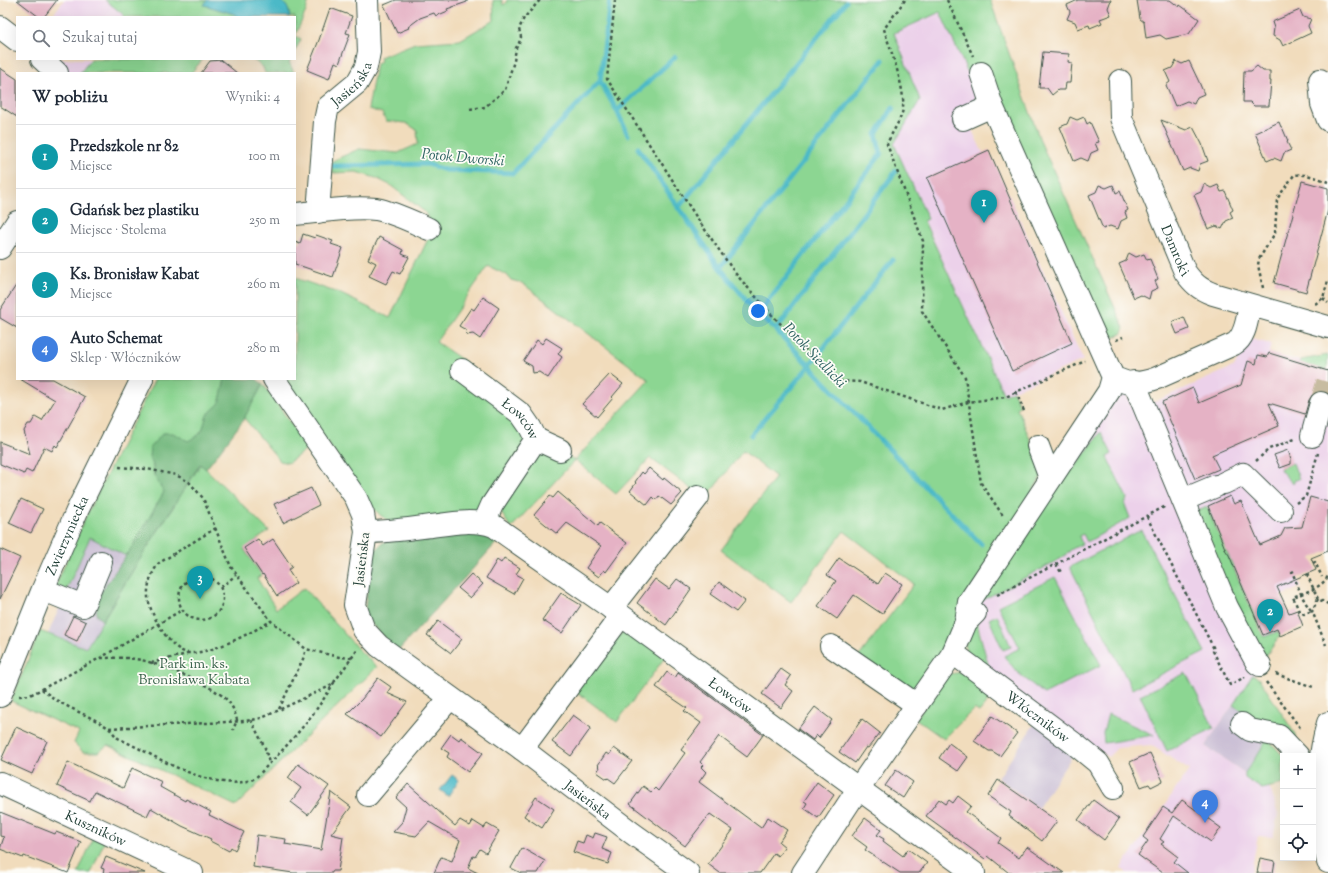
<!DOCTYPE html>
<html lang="pl">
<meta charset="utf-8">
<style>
body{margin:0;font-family:"Sorts Mill Goudy",serif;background:#f6f6f7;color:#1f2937}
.controls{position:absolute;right:12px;bottom:12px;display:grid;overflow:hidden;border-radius:0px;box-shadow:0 4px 16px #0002}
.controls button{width:36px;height:36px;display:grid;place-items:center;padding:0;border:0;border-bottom:1px solid #e0e1e3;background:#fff;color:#1f2937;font:20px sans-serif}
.you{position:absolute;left:758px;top:311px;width:14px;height:14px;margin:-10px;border:3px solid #fff;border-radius:50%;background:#1a73e8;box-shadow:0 0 0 6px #1a73e833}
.badge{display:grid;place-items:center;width:26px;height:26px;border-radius:50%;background:#b5179e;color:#fff;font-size:13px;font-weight:700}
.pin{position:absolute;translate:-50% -33px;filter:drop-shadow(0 1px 2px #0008)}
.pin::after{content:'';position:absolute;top:21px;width:14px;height:12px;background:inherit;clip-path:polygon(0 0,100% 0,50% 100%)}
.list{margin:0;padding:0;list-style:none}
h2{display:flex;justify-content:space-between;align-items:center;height:52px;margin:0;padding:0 16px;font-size:17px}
h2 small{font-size:13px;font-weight:400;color:#747a83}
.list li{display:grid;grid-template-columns:26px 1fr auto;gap:12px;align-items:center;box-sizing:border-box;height:64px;padding:0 16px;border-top:1px solid #e0e1e3}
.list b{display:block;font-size:15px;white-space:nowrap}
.list p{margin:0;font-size:13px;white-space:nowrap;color:#747a83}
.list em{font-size:13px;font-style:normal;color:#747a83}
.icon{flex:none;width:22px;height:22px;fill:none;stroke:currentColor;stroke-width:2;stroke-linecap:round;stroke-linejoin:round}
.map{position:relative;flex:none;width:1328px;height:873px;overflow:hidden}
.search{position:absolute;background:#fff;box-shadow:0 4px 16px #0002;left:16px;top:16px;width:280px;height:44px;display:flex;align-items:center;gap:10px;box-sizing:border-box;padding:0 14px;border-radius:0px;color:#747a83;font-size:15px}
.panel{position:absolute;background:#fff;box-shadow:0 4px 16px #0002;left:16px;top:72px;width:280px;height:308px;border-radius:0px}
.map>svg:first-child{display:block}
.built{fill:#ecd1ea}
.industrial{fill:#cbbfd5}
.green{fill:#8cd692;stroke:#568a63}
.forest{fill:#71b77c;stroke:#487a58}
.water{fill:#4cb9c7;stroke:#367b7e}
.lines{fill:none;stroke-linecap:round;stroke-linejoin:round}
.stream{stroke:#4cb9c7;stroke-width:5}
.building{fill:#e5b2c5}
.minor-tunnel{stroke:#c7bca1;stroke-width:22;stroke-dasharray:22 11;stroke-linecap:butt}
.minor-casing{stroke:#3e5548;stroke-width:24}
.path{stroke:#3e5548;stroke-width:2.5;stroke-dasharray:3 3;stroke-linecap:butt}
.minor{stroke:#fff;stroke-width:22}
.labels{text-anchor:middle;stroke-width:3.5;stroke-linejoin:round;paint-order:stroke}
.street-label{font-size:14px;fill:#1f3d34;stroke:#fdfcf7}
.park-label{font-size:14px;fill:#3a634c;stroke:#fdfcf7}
.water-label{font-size:15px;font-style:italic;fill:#2c6260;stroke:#fdfcf7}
</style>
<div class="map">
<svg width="1328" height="873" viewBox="0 0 1328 873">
<rect width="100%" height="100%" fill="#fdfcf7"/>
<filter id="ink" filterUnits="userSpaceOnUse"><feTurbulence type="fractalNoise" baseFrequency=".025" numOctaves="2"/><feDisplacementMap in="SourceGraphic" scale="8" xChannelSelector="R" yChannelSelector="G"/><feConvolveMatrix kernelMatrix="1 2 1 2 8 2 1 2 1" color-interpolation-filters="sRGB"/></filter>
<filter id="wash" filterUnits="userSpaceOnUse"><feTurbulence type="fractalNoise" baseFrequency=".012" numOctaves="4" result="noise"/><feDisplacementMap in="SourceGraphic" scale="16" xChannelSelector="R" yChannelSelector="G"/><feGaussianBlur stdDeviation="0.9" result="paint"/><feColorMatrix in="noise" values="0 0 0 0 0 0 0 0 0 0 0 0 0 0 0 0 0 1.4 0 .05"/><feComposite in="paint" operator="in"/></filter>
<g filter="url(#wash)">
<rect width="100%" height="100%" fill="#f1dcbc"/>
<!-- built -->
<g class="built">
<polygon points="64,0 136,0 123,17 51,17"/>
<polygon points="940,11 977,94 970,126 983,153 989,150 1083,360 1004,395 924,220 928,219 894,144 894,33"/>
<polygon points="52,59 91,59 80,73 65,73"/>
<polygon points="1247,338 1271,344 1269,353 1300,361 1300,363 1324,370 1325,368 1328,369 1328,551 1311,558 1316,570 1297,578 1301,587 1281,596 1289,613 1297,610 1303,626 1280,636 1205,746 1245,773 1257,756 1272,794 1278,815 1273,837 1258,836 1251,873 1127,873 1121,868 1189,770 1151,745 1117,748 1108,757 991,675 973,605 1116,392 1124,389 1134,411 1235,366"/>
</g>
<!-- industrial -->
<g class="industrial">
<polygon points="90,537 138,562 86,649 48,634"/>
<polygon points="1233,705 1263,725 1265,743 1245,773 1205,746"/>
<polygon points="1035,723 1076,750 1038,808 998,778"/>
</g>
<!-- green -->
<g class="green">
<polygon points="105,0 207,0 205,5 234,14 238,17 123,17 124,15"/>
<polygon points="265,0 309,0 306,11 295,36 301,39 295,51 295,17 290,17 288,8 281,1"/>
<polygon points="493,0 502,0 503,5 505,4 507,0 990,0 1041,143 1124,328 1121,334 1104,342 984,69 969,75 940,12 894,33 920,100 894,144 928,219 924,221 1004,395 1013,391 1020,406 1017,408 1042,468 1042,475 960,620 915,696 857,659 914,584 844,531 791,602 721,550 776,477 743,451 705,499 650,458 616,494 575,460 511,528 502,514 500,502 531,451 548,448 575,460 649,380 522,283 511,280 507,275 488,266 436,342 464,361 520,425 526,444 478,512 392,523 380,515 372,507 284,379 295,379 295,278 341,294 390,318 428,239 428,219 425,212 390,185 376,178 356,172 332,173 332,161 359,149 398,153 418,144 417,130 406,123 386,121 382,113 368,109 376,64 381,61 380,57 415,43 460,40 494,20"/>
<polygon points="91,59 203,59 191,73 80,73"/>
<polygon points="252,59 291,59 289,62 294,73 265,73 263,67"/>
<polygon points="1328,355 1327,369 1325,368 1325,370 1300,363 1301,360"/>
<polygon points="155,379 235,379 225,429 152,461 154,476 160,483 164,492 136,541 126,556 90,537 66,591 55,587 86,516"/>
<polygon points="263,384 308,448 288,463 280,461 244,418"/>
<polygon points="1101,432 1112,454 1107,457 1127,498 1125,505 1130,518 1087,542 1083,534 1079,536 1082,544 1072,549 1062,558 973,605 1067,465 1073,469"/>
<polygon points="1293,463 1299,479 1295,480 1293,484 1281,471 1280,468"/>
<polygon points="201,464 269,531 244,549 262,575 257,578 276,609 304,588 358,649 377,667 236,806 108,745 98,752 83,752 74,743 79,732 11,701 40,631 86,648 138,562"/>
<polygon points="1207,507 1264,637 1278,631 1280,636 1263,660 1193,513"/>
<polygon points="1141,530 1205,652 1132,689 1070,567"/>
<polygon points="1055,577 1101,665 1044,694 1017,672 1004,656 1020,648 998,606"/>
<polygon points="997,615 1011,647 1003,650 989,619"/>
<polygon points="976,620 991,675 967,656 965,646"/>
<polygon points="626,628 666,656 617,722 574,690"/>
<polygon points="963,672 994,694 979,712 974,709 944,739 916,719 948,674"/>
<polygon points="1186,673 1214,728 1167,751 1140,695"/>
<polygon points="1253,674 1260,680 1295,734 1295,746 1233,705"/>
<polygon points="1108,714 1154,735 1104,743 1103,733"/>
<polygon points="1265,736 1283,756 1283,784 1262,789 1245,778 1245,773 1265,743"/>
<polygon points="89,833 105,840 91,873 78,873 92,841"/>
</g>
<!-- forest -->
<g class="forest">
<path d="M225,379H256L263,384L242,422L206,469L200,464L138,562L102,621L96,614L99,595L136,541L164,492C161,486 155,480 154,474C153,468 154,463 149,458L150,447L163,433H173L188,441L197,436L202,431L207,415L219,404Z"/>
<polygon points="476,531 499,540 397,652 364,616 372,553 382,543 395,538"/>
</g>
<!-- water -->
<g class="water">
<polygon points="207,0 281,0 288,8 290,17 238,17 234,14 204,5"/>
<polygon points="452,775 459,780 448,796 440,790"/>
</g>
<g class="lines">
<!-- stream -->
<g class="stream">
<polyline points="610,0 600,81 617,111 628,135"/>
<polyline points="617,111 675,57"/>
<polyline points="638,148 720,268 758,314 776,330 835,393 981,544"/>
<polyline points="333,166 427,164 445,170 513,173 600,81"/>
<polyline points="678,208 846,2"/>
<polyline points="720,268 883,60"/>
<polyline points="758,314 881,154 876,134 893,108"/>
<polyline points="776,330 896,171"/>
<polyline points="751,435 810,365 893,260"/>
</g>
</g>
<g id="blocks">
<!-- building -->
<g class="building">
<polygon points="17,0 57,0 44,17 39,17"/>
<polygon points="396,0 467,0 467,2 447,9 448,11 436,16 434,13 420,18 408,27 409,28 397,33 384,5"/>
<polygon points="1078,0 1111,0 1108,8 1111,15 1100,19 1102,23 1090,28 1089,25 1078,29 1075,22 1067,19 1070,12 1067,5"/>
<polygon points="1137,0 1170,0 1179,7 1180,5 1199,19 1189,34 1166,39 1160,35 1146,38 1144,22 1140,19"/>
<polygon points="330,8 352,16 346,33 350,34 344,50 339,64 335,62 329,79 307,70 319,40"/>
<polygon points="1300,10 1303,17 1311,19 1308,26 1311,33 1283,46 1280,40 1273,36 1274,28 1272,22"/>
<polygon points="1043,52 1069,54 1068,62 1072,63 1070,83 1066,83 1065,90 1058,90 1052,95 1047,88 1039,88"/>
<polygon points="221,60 237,73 201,73 210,61"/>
<polygon points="1176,61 1182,64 1189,61 1199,82 1204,94 1197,97 1194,104 1187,101 1175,106 1166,85 1170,82 1165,71 1172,68"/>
<polygon points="1257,66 1263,71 1270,71 1270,81 1271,81 1269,106 1254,106 1250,102 1243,102 1244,71 1251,71"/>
<polygon points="0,68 17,79 17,117 0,106"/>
<polygon points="1070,117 1077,120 1084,117 1087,124 1090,122 1099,142 1095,143 1098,150 1091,153 1088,161 1081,158 1074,161 1060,127 1067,124"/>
<polygon points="1161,120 1186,130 1193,127 1202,144 1208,161 1200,164 1198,171 1190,168 1183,171"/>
<polygon points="1279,122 1281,127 1282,127 1288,141 1287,142 1291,150 1284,153 1281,161 1274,158 1267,161 1255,133"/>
<polygon points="989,150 1072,343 1012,371 927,178"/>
<polygon points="1302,181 1328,188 1328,210 1306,292 1274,283"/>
<polygon points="1204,184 1211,188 1218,185 1221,192 1225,191 1233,210 1230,212 1233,218 1226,221 1222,229 1216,226 1208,229 1194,195 1201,192"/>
<polygon points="1099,185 1106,188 1113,185 1116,193 1120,191 1128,210 1125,212 1127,218 1121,221 1118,229 1110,226 1103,229 1089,195 1096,192"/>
<polygon points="303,234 315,238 316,235 333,241 331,244 343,248 333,277 295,264 295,242 300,244"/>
<polygon points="379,237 403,250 402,254 409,257 400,274 393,271 386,284 369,276 376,263 368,259"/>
<polygon points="1129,253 1136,257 1144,254 1147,260 1150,259 1158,279 1155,281 1158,288 1151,291 1149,299 1141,295 1134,298 1119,264 1126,261"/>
<polygon points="17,284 17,328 0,318 0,310"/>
<polygon points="483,297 499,308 480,339 473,334 467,335 466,330 459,326 471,308 474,310"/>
<polygon points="1184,317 1189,329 1177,334 1172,322"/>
<polygon points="546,338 562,348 558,354 562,357 548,378 539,372 533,373 532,366 523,361 537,340 542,344"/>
<polygon points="1269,353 1328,371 1328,393 1324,391 1318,391 1313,394 1309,400 1305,414 1269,403 1279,426 1212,455 1219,469 1195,479 1162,402 1193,388 1199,403 1241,385 1248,361 1256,364 1258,355 1267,357"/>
<polygon points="610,374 623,384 612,397 613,398 597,417 582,404"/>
<polygon points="20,379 53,379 85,397 57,447 55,445 52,451 44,447 32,473 26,470 24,474 0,464 0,442 30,454 24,431 28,424 31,424 35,417 42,421 55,400"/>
<polygon points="1288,450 1291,459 1291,464 1280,468 1274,455"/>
<polygon points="649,468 663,480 664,478 682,493 671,505 659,496 656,500 653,497 647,505 630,491 636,483 635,482 642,472 644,474"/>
<polygon points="311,488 319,505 283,523 274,504"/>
<polygon points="558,492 598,526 600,523 627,543 606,572 604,570 599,577 586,568 601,546 567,523 557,534 534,515 550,496 553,498"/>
<polygon points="1230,496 1234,504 1241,501 1260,545 1281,536 1285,528 1302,527 1310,497 1328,502 1328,551 1311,558 1316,570 1277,587 1289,613 1297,610 1303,626 1280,636 1277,629 1263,635 1229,555 1226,551 1208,506"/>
<polygon points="21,499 43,509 31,533 9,523"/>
<polygon points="258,539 263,546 273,539 292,567 288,570 296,583 277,596 263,574 262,575 244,548"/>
<polygon points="0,549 20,558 0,599"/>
<polygon points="504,558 520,568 516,574 523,578 514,594 486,578 497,560 501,563"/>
<polygon points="839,558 878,584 885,573 902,584 882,614 854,595 837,619 818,606 836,581 827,575"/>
<polygon points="471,574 483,584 470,598 458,588"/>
<polygon points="655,579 669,589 677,579 691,589 666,625 637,603"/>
<polygon points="719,582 745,601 736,612 710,594"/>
<polygon points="561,593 581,605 562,633 542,620"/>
<polygon points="73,616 86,622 77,641 64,635"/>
<polygon points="438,621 462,639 451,653 427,635"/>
<polygon points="781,669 791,676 785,685 793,691 781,708 762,694"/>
<polygon points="667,672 675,678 678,673 763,735 747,757 719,736 700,762 703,765 701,767 706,772 699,782 761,828 768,817 787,830 779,842 785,847 778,856 774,853 760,873 720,873 708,864 733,830 710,814 685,846 630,804 643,786 651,792 655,788 658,791 685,753 681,750 701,723 684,711 687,708 656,687"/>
<polygon points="378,678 391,687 387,693 407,702 381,737 347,714 362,699"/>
<polygon points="815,707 832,720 819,738 816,735 813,740 798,729"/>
<polygon points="573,715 591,728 571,756 552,742"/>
<polygon points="992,716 1017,733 1000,756 992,751 989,751 974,741"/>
<polygon points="862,719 880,733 868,748 866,747 855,763 839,752"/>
<polygon points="16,727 47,741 32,774 1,760"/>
<polygon points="451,734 459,740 461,737 483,753 468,772 447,757 449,753 441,748"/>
<polygon points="949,743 968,757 958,771 939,758"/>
<polygon points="614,748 632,761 615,783 608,778 607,779 597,772 600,767 598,765 606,753 609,755"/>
<polygon points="1150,753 1163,781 1151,787 1149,784 1141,787 1130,762"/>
<polygon points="68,762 123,788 132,768 162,782 160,787 185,801 186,799 211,812 209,815 244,832 235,850 231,847 229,851 210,841 211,839 182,826 151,808 147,816 95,791 90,801 57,786"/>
<polygon points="298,764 329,786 308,815 291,802 301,788 288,778"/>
<polygon points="896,770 913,782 903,798 885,786"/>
<polygon points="998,780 1057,821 1042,841 1009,816 1011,812 988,796"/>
<polygon points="817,782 834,795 818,818 804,808 807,803 804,801"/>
<polygon points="408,784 455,826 460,820 470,826 473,821 484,828 487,824 499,831 486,853 480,849 475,857 473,856 468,868 478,873 434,873 441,857 452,861 460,840 429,822 416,836 393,832 402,822 406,807 396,798"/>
<polygon points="331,792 351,807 331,834 343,837 338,871 332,871 332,873 293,873 253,867 257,835 286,839 285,844 321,850"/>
<polygon points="958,796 971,806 966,812 1001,838 998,843 1019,858 1027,847 1064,873 1009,873 988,856 985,859 926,816 939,799 946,804 949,800 953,803"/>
<polygon points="536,797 554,809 542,828 524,816"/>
<polygon points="1093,800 1119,819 1104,840 1078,820"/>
<polygon points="1182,800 1221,828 1211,842 1174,816 1160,839 1164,842 1161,844 1178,857 1174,862 1188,873 1163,873 1138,855 1148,841 1143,837 1163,807 1172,813"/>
<polygon points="0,812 55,834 56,832 81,842 68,873 24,856 23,858 0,849 4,837 0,836"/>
<polygon points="865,818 881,830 877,835 884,839 883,841 903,856 908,849 927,863 919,873 900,873 865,850 867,847 852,836"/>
<polygon points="595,833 607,837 602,849 612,853 608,864 573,852 577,841 583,843 586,835 593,838"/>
<polygon points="522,848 545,861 538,873 521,873 511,868"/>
<polygon points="106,857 145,873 103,873 104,869 101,868"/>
<polygon points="1260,858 1275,861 1273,873 1257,873"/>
</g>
</g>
</g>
<g filter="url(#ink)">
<use href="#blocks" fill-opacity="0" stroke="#3e5548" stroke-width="1"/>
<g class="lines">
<!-- minor-tunnel -->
<polyline class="minor-tunnel" points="1321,403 1328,380"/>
<!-- minor casing -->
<g class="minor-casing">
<g id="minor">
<polyline points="0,27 17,40"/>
<polyline points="42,59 57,73"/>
<polyline points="1320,80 1322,104 1328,120"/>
<path id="s1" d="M1120,81L1121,118L1185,272C1193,283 1199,289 1213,294L1328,327"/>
<polyline points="963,119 992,106"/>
<path id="s2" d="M318,212L325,121L328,107L357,83L366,67L369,52L367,0"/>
<path d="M295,214C322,212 349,206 376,209C393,212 413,222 429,229"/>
<polyline points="0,248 17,222"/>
<path id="s3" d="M462,370L521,414L530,427L536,439L492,505L484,523"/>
<path id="s4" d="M274,379L356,498L363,514L366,532L355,605L364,630L379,646L522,749L632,833L688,873"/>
<path d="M1120,380C1131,386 1146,382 1157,378L1234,344C1246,337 1247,318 1250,306"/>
<polyline points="1134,382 1227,607 1257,663 1260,665"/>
<polyline points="1312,436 1321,403"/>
<polyline points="536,439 560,450"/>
<polyline points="1038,446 1050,478"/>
<polyline points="1224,483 1243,474 1281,511"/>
<polyline points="1183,500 1216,486"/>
<path id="s5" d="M366,532C388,532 409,529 431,526C453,523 473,519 494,526L611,608L974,873"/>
<polyline points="49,592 83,606 101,562"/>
<polyline points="611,608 698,497"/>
<polyline points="966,622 969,602 1109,391 1113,377 992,106 981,73"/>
<polyline points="831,646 917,705"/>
<path id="s6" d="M953,653L1076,745L1098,763L1113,788"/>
<path id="s7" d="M0,696L43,589L77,511L142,379"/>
<path d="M1328,723C1315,768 1316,816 1328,862"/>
<polyline points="1242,724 1250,730 1279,736 1298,756"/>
<polyline points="522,749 621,616"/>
<path id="s8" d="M0,783L192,873"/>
<polyline points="368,795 450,698"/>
<polyline points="803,873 858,789 953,653 966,622 975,613"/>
</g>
</g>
<!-- path -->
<g class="path">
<polyline points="615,0 607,79 697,218 735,273 772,315 815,359 840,381 860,382 878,388 942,410 968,402 1006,397 1016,392"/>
<path d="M905,0L884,29C890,50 908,93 902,113C899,123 891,134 887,144L923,241L922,311L965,377L981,483L1004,517"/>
<polyline points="947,0 973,56"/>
<polyline points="470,109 485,107 505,90 514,61 516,48 519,43 521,37 519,29 524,18 540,0"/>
<path d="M1263,288L1258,265L1259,259L1275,233L1277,199L1294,175C1305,173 1318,178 1328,182"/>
<polyline points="1323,298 1328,303"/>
<polyline points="1315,304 1323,298 1328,281"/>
<polyline points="1116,340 1123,337"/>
<polyline points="1024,411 1016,392 1085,361"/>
<polyline points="1256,461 1269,449 1295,439"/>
<polyline points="119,467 147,469 176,475 189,482 203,498 231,567 271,621 306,649 339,657 352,658"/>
<polyline points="1296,503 1306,496 1318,453"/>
<polyline points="1147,517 1214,649 1213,651 1230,685 1245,677"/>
<path d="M216,528L159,563C152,572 147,584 148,597C149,613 171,652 189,653C211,654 251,633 271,621"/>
<polyline points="1313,563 1315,562 1322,577"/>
<polyline points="1056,564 1062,574"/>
<path d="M1294,571L1292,572C1298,585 1302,601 1312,611L1304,614L1299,611L1293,597C1306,592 1322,588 1328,576"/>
<polyline points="1307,574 1318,599 1328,604"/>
<circle cx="201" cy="598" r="22"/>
<polyline points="221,587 236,575"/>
<polyline points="997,595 1166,506"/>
<polyline points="1318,599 1312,611 1326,645"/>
<path d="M101,658C112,658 124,657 135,659C155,661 212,685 226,699C232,705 235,712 237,720L233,730"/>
<polyline points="151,663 187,654"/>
<polyline points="1276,674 1313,687"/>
<polyline points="1266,682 1301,729"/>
<path d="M42,689C61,707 86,713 107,727C112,730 114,735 118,738C126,742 134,746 142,750C170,765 219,791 251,780C257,778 262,771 267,766C293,740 316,713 335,681"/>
<polyline points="19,696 30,695 42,689 100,658 182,610"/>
<polyline points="279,709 303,659 306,649"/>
<polyline points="251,720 265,748 269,763"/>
<polyline points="109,728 246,721 262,718 328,687 335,681 358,649"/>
</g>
<!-- minor -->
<use href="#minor" class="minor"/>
</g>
</g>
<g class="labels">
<!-- street labels -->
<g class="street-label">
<text dy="5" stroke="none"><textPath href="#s2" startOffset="139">Jasieńska</textPath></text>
<text dy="5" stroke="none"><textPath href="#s1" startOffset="180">Damroki</textPath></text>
<text dy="5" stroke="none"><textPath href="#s3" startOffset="77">Łowców</textPath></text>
<text dy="5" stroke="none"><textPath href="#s7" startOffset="174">Zwierzyniecka</textPath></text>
<text transform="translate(361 559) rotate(-83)" y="5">Jasieńska</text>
<text dy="5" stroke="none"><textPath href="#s5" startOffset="420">Łowców</textPath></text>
<text dy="5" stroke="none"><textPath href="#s6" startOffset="106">Włóczników</textPath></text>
<text dy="5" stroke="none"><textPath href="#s4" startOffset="562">Jasieńska</textPath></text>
<text dy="5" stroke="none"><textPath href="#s8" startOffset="106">Kuszników</textPath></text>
</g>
<!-- park labels -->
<g class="park-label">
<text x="194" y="668">Park im. ks.<tspan x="194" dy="16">Bronisława Kabata</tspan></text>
</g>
<!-- water labels -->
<g class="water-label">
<text transform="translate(463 157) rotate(5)" y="5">Potok Dworski</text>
<text transform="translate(815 355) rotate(46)" y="5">Potok Siedlicki</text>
</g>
</g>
</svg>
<div class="controls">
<button>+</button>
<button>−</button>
<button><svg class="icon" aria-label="locate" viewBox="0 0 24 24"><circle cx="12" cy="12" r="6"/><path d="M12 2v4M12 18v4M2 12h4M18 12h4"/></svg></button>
</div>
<div class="you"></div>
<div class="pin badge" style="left:984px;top:223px;background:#0f9aa8">1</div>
<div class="pin badge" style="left:1270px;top:632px;background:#0f9aa8">2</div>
<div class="pin badge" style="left:200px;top:599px;background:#0f9aa8">3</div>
<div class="pin badge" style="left:1205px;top:823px;background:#3f7fe0">4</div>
<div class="search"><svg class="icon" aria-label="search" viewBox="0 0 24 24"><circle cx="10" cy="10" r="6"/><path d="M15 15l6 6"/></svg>Szukaj tutaj</div>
<section class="panel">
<h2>W pobliżu<small>Wyniki: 4</small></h2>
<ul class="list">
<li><span class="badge" style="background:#0f9aa8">1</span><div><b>Przedszkole nr 82</b><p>Miejsce</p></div><em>100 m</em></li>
<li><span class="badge" style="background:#0f9aa8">2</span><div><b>Gdańsk bez plastiku</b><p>Miejsce · Stolema</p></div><em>250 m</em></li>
<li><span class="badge" style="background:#0f9aa8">3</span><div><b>Ks. Bronisław Kabat</b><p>Miejsce</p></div><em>260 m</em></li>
<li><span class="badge" style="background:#3f7fe0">4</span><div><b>Auto Schemat</b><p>Sklep · Włóczników</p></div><em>280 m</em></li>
</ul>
</section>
</div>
